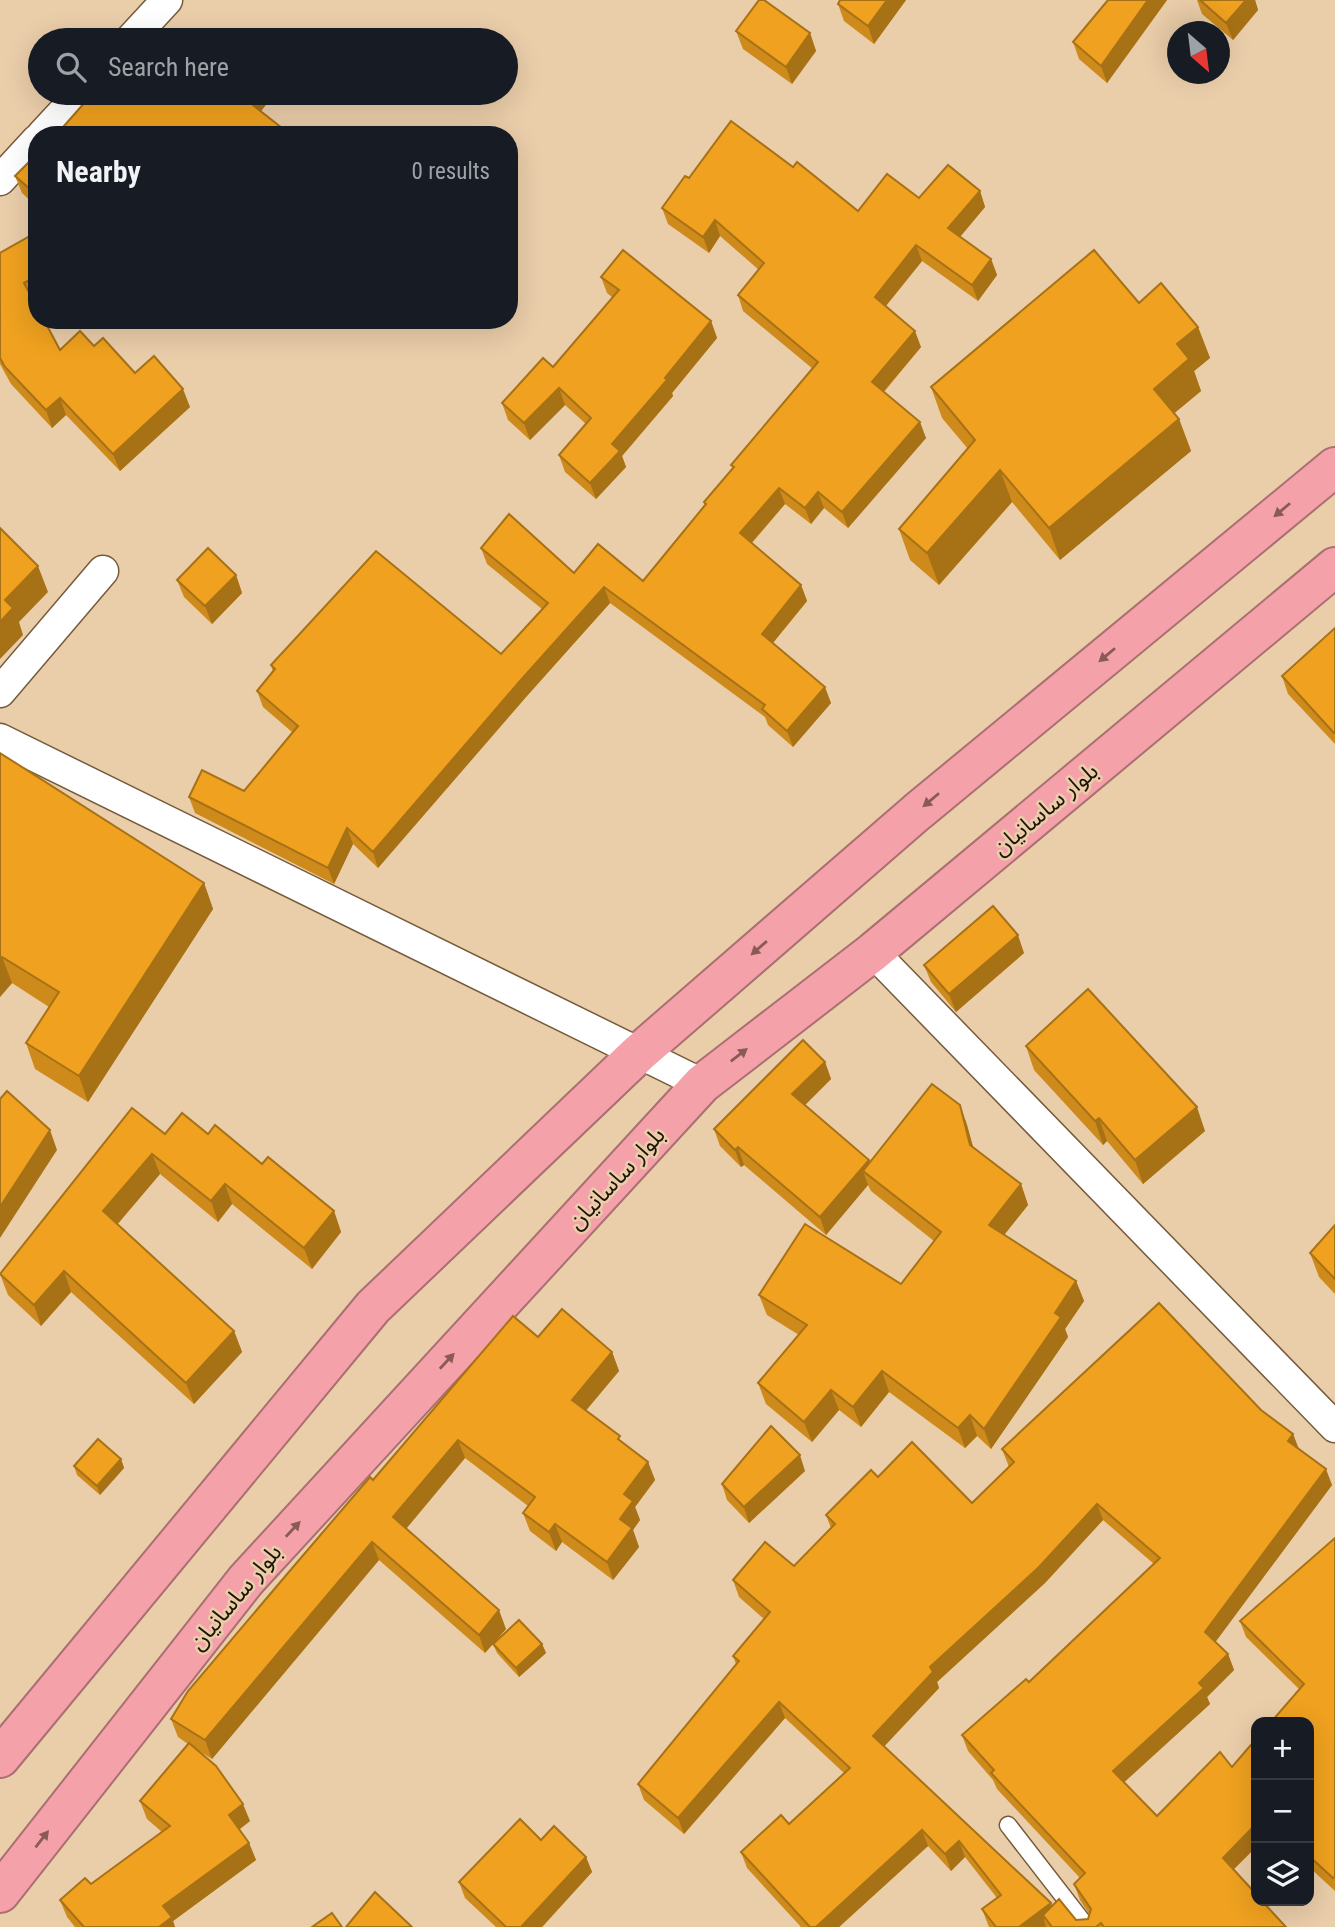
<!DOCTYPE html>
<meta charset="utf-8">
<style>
body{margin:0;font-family:"Roboto Condensed","Noto Sans Arabic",sans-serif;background:#20242c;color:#f1f3f6}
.controls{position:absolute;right:21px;bottom:21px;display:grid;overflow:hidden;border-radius:14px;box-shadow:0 7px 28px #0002}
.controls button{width:63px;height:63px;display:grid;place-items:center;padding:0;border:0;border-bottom:2px solid #363941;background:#171b24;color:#f1f3f6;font:35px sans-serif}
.compass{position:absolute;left:1167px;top:21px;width:63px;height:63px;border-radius:50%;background:#171b24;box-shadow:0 7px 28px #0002;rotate:152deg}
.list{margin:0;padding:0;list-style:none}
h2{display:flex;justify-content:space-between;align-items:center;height:91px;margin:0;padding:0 28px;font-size:30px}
h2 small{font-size:23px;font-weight:400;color:#9ea1a6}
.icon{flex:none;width:38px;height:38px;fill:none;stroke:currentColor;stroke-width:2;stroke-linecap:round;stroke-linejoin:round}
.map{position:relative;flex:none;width:1335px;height:1927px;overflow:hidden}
.search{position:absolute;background:#171b24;box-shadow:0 7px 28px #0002;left:28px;top:28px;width:490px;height:77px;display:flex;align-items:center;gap:18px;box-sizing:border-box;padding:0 24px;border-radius:38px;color:#9ea1a6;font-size:26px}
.panel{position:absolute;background:#171b24;box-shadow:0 7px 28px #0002;left:28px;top:126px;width:490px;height:203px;border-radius:28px}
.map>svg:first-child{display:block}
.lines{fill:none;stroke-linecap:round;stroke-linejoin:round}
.lane-casing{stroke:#755b3b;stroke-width:19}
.street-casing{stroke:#755b3b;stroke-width:33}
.highway-casing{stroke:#a96f71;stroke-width:42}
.lane{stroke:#fff;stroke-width:16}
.street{stroke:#fff;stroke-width:30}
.highway{stroke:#f5a1aa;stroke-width:38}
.wall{fill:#ce8a1b;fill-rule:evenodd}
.shaded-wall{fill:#a77116}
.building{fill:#efa11f;stroke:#a77116;stroke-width:2}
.oneway{fill:#895a58}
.labels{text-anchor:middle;stroke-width:5;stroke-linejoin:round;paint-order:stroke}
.street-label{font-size:23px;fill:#1d1306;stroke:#eacda9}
</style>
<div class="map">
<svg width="1335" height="1927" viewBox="0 0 1335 1927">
<rect width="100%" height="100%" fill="#eacda9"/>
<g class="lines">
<!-- lane casing -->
<g class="lane-casing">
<polyline id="lane" points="1008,1825 1087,1927"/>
</g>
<!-- street casing -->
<g class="street-casing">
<g id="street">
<polyline points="130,40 167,0"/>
<polyline points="42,135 81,93"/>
<polyline points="0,180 37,140"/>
<polyline points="0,692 103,571"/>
<polyline points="0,739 702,1084"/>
<polyline points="873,952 1335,1427"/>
</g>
</g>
<!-- highway casing -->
<g class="highway-casing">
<g id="highway">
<polyline points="0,1758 373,1307 639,1053 917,812 1335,467"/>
<polyline points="0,1893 246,1580 702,1084 873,952 1335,567"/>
</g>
</g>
<!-- lane -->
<use href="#lane" class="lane"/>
<!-- street -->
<use href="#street" class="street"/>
<!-- highway -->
<use href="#highway" class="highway"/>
</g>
<!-- wall -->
<g class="wall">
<polygon points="906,0 874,44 844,21 838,4"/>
<polygon points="1108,0 1167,0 1107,83 1079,59 1073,42"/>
<polygon points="1197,0 1255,0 1258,10 1233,40 1202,14"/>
<polygon points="736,31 810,33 816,51 792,84 743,49"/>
<polygon points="93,93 275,93 261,111 291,135 56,135"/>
<polygon points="37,154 37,207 22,193 15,176"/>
<polygon points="793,167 858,211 919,198 980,191 985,207 960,237 991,259 997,275 978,301 922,261 886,306 921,347 884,392 926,438 848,528 824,508 811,524 785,504 752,543 801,585 807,601 773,643 831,703 793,747 768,725 765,717 610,603 526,697 378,868 353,844 334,884 195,813 189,797 244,791 292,732 263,707 257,691 273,672 271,665 501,654 542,609 487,564 481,548 574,573 643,581 705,506 704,502 733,469 731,465 813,369 743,311 738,295 759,270 720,236 709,253 668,224 662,208 689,178"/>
<polygon points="37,232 37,297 33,299 60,350 94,346 190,407 120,471 66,415 52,428 11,384 0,364 0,253"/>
<polygon points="601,277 711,321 717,338 672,393 673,396 622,456 626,467 596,499 565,472 559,455 586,424 565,405 530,440 508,420 502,403 553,367 613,298 607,293"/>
<polygon points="1139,303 1198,327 1210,358 1194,371 1201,391 1174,413 1179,419 1191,451 1060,560 1012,502 939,585 910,560 899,529 968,449 942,418 931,387"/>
<polygon points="236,575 242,593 212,624 184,597 177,580"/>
<polygon points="1335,628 1335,744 1288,694 1282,676"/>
<polygon points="0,753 204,883 213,909 88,1102 35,1069 26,1043 49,1007 12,983 0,997"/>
<polygon points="1024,953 956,1012 931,982 924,965"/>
<polygon points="1026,1046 1205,1131 1143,1184 1107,1141 1103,1145 1034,1070"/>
<polygon points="825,1062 831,1079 805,1105 870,1163 960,1105 967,1125 973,1147 1021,1184 1028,1205 1004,1235 1076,1281 1084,1301 1065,1329 1068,1337 991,1449 977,1436 965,1448 889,1392 861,1427 839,1410 812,1442 766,1404 758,1383 799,1335 767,1315 759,1295 901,1284 934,1241 871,1191 868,1185 826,1235 744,1165 741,1167 720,1146 714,1129"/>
<polygon points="165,1134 208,1134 262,1164 334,1211 341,1232 312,1269 232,1204 218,1222 160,1174 117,1224 234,1331 242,1352 194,1404 71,1292 41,1326 8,1295 0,1274"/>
<polygon points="1335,1225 1335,1294 1319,1277 1310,1253"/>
<polygon points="538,1337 612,1352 619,1371 586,1410 623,1443 648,1462 655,1480 635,1507 640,1520 633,1530 639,1547 613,1580 562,1542 556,1551 530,1531 523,1513 528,1506 465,1458 406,1529 506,1629 485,1653 379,1560 212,1759 194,1748 250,1821 239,1829 249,1843 256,1860 173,1921 175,1927 75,1927 67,1917 60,1900 91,1884 162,1832 147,1819 140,1801 188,1744 178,1737 171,1719 373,1480"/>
<path d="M1261,1410L1293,1434L1299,1449L1332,1485L1215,1642L1228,1654L1234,1670L1207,1697L1210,1704L1124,1782L1157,1816L1232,1767L1256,1739V1847L1234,1869L1286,1927H989L982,1909L997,1898L965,1857L951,1871L928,1846L839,1927H801L747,1868L741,1852L789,1824L844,1773L785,1718L684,1834L644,1800L638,1784L736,1664L733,1656L764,1619L739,1597L733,1580L794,1566L831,1528L826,1515L878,1477L972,1503L1009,1467L1002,1449ZM1103,1520L1154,1564L1029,1682L962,1735L968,1751L993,1780L997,1789L1080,1878L1074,1884L1080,1900L1089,1914L1088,1919L1076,1920L1052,1906L884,1746L939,1688L937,1682L1045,1583Z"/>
<polygon points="121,1459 124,1468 100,1495 77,1475 74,1466"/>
<polygon points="805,1471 749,1523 727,1500 722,1484"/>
<polygon points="1335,1538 1335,1891 1309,1867 1309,1722 1300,1690 1246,1637 1240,1621"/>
<polygon points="493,1644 542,1644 546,1653 519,1677 497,1653"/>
<polygon points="541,1840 586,1857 592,1872 542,1927 496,1927 465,1898 459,1882"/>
</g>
<!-- shaded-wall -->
<g class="shaded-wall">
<polygon points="887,0 906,0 874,44 868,26"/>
<polygon points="1148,0 1167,0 1107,83 1101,66"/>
<polygon points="1246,0 1255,0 1258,10 1233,40 1226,23"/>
<polygon points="810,33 816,51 792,84 786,67"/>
<polygon points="256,93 275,93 255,119 249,102"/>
<polygon points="177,128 180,135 172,135"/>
<polygon points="980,191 985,207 954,244 948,228"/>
<polygon points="715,220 720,236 709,253 703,237"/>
<polygon points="916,245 922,261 880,313 875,297"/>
<polygon points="991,259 997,275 978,301 972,285"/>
<polygon points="711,321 717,338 672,393 673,396 622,456 626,467 596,499 590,483 612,444"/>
<polygon points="1198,327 1210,358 1194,371 1201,391 1165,421 1154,389 1177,344"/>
<polygon points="915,331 921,347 878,398 872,382"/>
<polygon points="559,388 565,405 530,440 524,423"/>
<polygon points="183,389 190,407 120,471 113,454"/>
<polygon points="60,398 66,415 52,428 46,410"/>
<polygon points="1179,419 1191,451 1060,560 1049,528"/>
<polygon points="920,422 926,438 848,528 842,512"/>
<polygon points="1000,470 1012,502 939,585 927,553"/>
<polygon points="779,488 785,504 746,549 740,533"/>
<polygon points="818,492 824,508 811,524 805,508"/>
<polygon points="38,566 48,592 19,622 23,635 0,659 0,622 5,600"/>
<polygon points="236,575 242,593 212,624 205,606"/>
<polygon points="801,585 807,601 767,650 762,634"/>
<polygon points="604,587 610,603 526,697 378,868 373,852 520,681"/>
<polygon points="825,687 831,703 793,747 787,731"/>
<polygon points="347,828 353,844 334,884 328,868"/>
<polygon points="204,883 213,909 88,1102 79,1076"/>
<polygon points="1018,935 1024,953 956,1012 949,994"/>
<polygon points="2,957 12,983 0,997 0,959"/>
<polygon points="825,1062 831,1079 798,1112 792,1094"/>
<polygon points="960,1105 967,1125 978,1165 970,1145"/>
<polygon points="1197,1107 1205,1131 1143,1184 1135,1160"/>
<polygon points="1099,1118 1107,1141 1103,1145 1095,1121"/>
<polygon points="50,1130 57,1150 0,1238 0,1207"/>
<polygon points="738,1147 744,1165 741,1167 735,1150"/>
<polygon points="152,1154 160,1174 111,1232 103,1211"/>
<polygon points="869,1160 875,1177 863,1171 868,1185 826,1235 820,1217"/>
<polygon points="225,1184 232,1204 218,1222 211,1201"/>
<polygon points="1021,1184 1028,1205 996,1245 989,1225"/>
<polygon points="334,1211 341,1232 312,1269 304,1248"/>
<polygon points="64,1271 71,1292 41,1326 34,1305"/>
<polygon points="1076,1281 1084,1301 1065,1329 1068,1337 991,1449 984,1429"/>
<polygon points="234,1331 242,1352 194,1404 186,1383"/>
<polygon points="612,1352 619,1371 579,1419 572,1400"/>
<polygon points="882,1371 889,1392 861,1427 853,1407"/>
<polygon points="831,1390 839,1410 812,1442 804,1422"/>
<polygon points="970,1415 977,1436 965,1448 958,1428"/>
<polygon points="1293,1434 1299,1450 1288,1441"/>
<polygon points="458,1440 465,1458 400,1536 393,1517"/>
<polygon points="800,1455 805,1471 749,1523 744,1507"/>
<polygon points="121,1459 124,1468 100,1495 97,1486"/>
<polygon points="648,1462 655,1480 635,1507 640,1520 633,1530 639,1547 613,1580 607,1562 624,1494"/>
<polygon points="1326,1469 1332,1485 1211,1648 1205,1632"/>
<polygon points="1097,1504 1103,1520 1045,1583 937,1682 939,1688 879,1752 873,1736 930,1667"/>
<polygon points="555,1524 562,1542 556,1551 549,1532"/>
<polygon points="372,1542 379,1560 212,1759 205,1740"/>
<polygon points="499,1610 506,1629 485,1653 479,1635"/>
<polygon points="542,1644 546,1653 519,1677 516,1668"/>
<polygon points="1228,1654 1234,1670 1207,1697 1210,1704 1119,1787 1113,1771"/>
<polygon points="779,1702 785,1718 684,1834 678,1818"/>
<polygon points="243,1804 250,1821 235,1833 229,1815"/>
<polygon points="1256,1824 1256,1847 1229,1874 1223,1858"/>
<polygon points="922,1830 928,1846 839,1927 816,1927"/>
<polygon points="959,1841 965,1857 951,1871 945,1854"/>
<polygon points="249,1843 256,1860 173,1921 175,1927 159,1927 163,1906"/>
<polygon points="586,1857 592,1872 542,1927 521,1927"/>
<polygon points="1051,1903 1057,1919 1043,1915 1046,1927 1019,1927"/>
</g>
<!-- building -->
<g class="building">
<polygon points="759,0 764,0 810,33 786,67 736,31"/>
<polygon points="840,0 887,0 868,26 838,4"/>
<polygon points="1108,0 1148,0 1101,66 1073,42"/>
<polygon points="1200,0 1246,0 1226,23"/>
<polygon points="234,36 240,40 231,40"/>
<polygon points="93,93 256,93 249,102 291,135 186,135 177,128 172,135 89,135 84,131 87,135 56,135"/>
<polygon points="731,121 793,167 797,162 858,211 887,174 919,198 948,165 980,191 948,228 991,259 972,285 916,245 875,297 915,331 872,382 920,422 842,512 818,492 805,508 779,488 740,533 801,585 762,634 825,687 787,731 762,709 765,705 604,587 520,681 373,852 347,828 328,868 189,797 202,770 244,791 298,726 257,691 275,669 271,665 376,551 501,654 548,603 481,548 509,514 574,573 598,544 643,581 706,504 704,502 734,467 731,465 818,362 738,295 764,263 715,220 703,237 662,208 685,176 689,178"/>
<polygon points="37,154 37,195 15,176"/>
<polygon points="37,232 37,276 24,283 37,307 37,320 44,320 60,350 80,331 94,346 103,338 135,373 154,356 183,389 113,454 60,398 46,410 5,367 0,358 0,253"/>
<polygon points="623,250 711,321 665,378 667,380 612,444 620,451 590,483 559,455 591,418 559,388 524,423 502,403 543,358 553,367 619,290 601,277"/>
<polygon points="1094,250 1139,303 1161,283 1198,327 1177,344 1189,359 1154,389 1179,419 1049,528 1000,470 927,553 899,529 975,440 931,387"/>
<polygon points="0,528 38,566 5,600 13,608 0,622"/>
<polygon points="208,548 236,575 205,606 177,580"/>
<polygon points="1335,628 1335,732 1334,733 1282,676"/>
<polygon points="0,753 204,883 79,1076 26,1043 59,992 2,957 0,959"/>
<polygon points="993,906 1018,935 949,994 924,965"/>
<polygon points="1088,989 1197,1107 1135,1160 1099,1118 1095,1121 1026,1046"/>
<polygon points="803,1040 825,1062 792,1094 869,1160 820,1217 738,1147 735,1150 714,1129"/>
<polygon points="932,1084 960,1105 970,1145 1021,1184 989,1225 1076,1281 1055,1313 1061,1317 984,1429 970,1415 958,1428 882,1371 853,1407 831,1390 804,1422 758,1383 807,1325 759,1295 805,1224 901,1284 941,1232 863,1171"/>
<polygon points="7,1091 50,1130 0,1207 0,1099"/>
<polygon points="132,1108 165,1134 182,1113 208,1134 215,1125 262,1164 268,1157 334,1211 304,1248 225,1184 211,1201 152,1154 103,1211 234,1331 186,1383 64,1271 34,1305 0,1274"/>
<polygon points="1335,1225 1335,1279 1310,1253"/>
<polygon points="1159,1303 1261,1410 1293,1434 1288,1441 1326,1469 1205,1632 1228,1654 1199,1683 1204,1688 1113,1771 1157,1816 1220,1752 1232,1767 1256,1739 1256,1824 1223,1858 1256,1894 1256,1901 1262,1901 1286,1927 1104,1927 1101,1923 1096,1927 1052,1927 1043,1915 1059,1899 1076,1920 1088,1919 1091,1909 1074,1884 1085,1873 991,1773 994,1770 962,1735 1026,1679 1029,1682 1160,1558 1097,1504 1039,1567 930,1667 933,1672 873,1736 1051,1903 1019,1927 996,1927 982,1909 1001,1895 959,1841 945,1854 922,1830 816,1927 810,1927 741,1852 781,1815 789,1824 850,1768 779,1702 678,1818 638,1784 739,1661 733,1656 770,1612 733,1580 765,1542 794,1566 835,1524 826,1515 871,1470 878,1477 912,1442 972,1503 1014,1462 1002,1449"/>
<polygon points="562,1309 612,1352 572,1400 620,1436 618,1439 648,1462 624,1494 633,1501 620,1519 632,1528 607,1562 555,1524 549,1532 523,1513 535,1497 458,1440 393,1517 499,1610 479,1635 372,1542 205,1740 171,1719 188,1691 288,1573 370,1477 373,1480 513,1316 538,1337"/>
<polygon points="771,1426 800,1455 744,1507 722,1484"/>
<polygon points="98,1439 121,1459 97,1486 74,1466"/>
<polygon points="1335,1538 1335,1877 1333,1878 1309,1856 1309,1722 1271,1722 1304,1684 1240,1621"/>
<polygon points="519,1620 542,1644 516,1668 493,1644"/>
<polygon points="189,1743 216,1766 243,1804 229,1815 249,1843 163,1906 172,1917 159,1927 84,1927 60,1900 85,1878 91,1884 170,1826 140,1801"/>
<polygon points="520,1819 541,1840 554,1826 586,1857 521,1927 506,1927 459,1882"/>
<polygon points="375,1892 412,1927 346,1927"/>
<polygon points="332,1913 342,1927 312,1927"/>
</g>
<!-- one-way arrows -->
<defs><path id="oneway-solid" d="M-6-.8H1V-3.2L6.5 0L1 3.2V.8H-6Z" transform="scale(1.75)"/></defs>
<g class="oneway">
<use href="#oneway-solid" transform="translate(1282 510) rotate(140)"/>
<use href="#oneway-solid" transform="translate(1107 655) rotate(140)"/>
<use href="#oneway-solid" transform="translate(931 800) rotate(140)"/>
<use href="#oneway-solid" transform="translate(759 948) rotate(139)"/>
<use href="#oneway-solid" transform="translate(739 1055) rotate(-38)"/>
<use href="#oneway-solid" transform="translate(447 1361) rotate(-47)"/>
<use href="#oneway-solid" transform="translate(293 1529) rotate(-47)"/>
<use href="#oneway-solid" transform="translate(42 1839) rotate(-52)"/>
</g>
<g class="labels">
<!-- street labels -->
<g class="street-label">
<text transform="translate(1045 809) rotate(-40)" y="8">بلوار ساسانیان</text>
<text transform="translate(616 1178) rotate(-47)" y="8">بلوار ساسانیان</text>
<text transform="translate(235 1597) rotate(-50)" y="8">بلوار ساسانیان</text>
</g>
</g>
</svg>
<div class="controls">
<button>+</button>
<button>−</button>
<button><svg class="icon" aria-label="layers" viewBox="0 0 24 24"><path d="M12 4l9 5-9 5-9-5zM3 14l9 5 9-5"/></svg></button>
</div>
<svg class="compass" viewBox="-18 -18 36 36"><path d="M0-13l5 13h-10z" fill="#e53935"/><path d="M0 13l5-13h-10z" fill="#9ea1a6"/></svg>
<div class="search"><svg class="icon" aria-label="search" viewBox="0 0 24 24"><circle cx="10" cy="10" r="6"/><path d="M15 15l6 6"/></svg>Search here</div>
<section class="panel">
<h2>Nearby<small>0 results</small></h2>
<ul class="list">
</ul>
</section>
</div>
